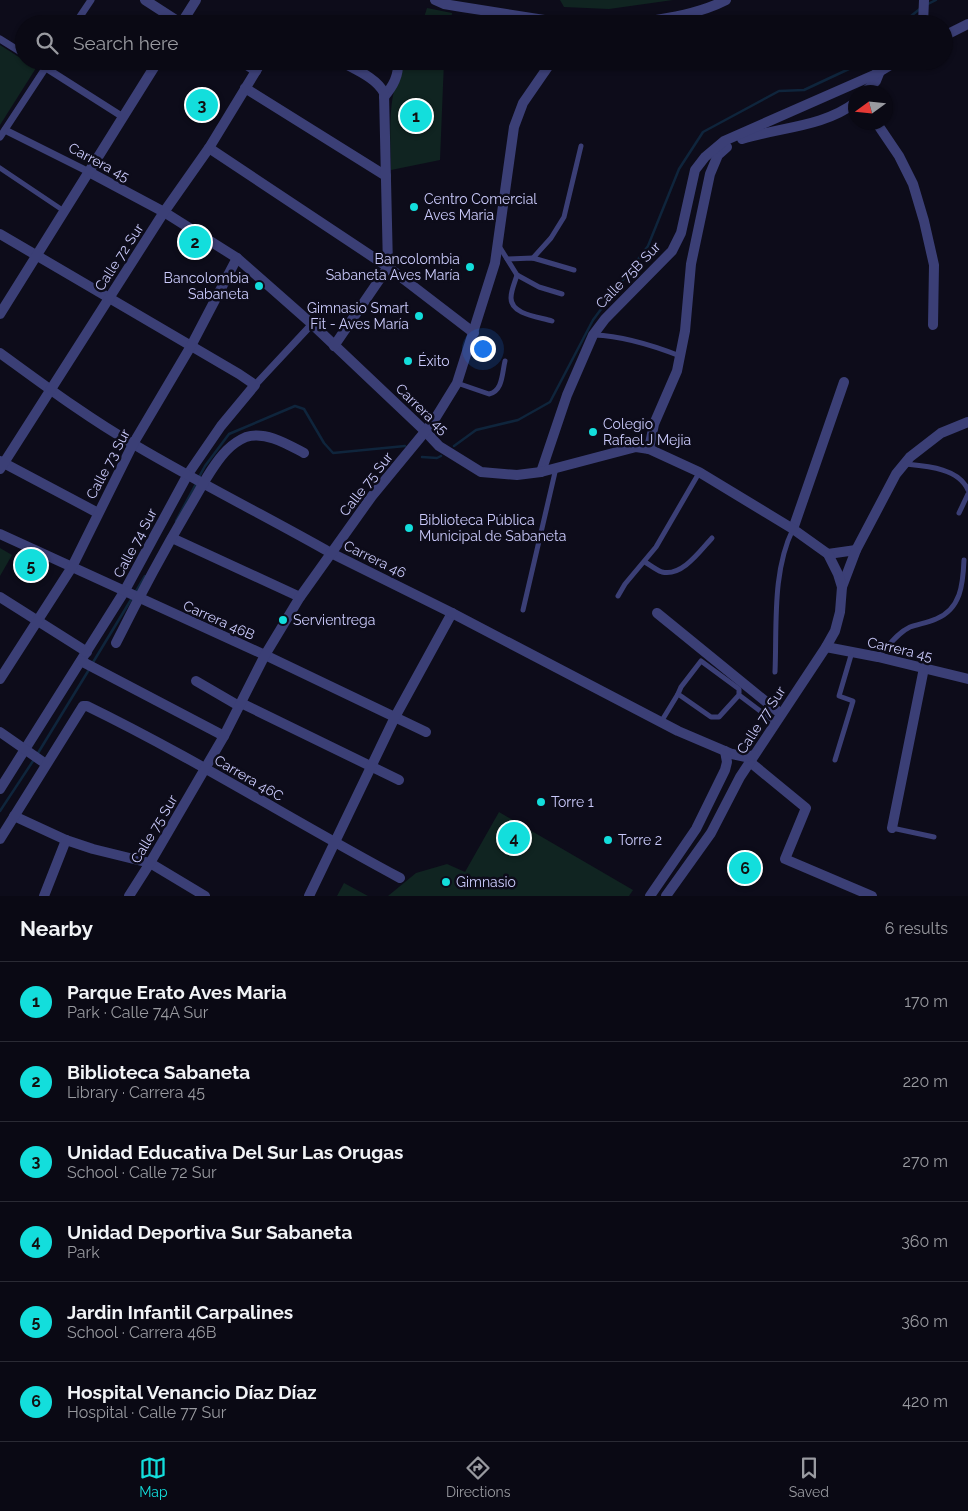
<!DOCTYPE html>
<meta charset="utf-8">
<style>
body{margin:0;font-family:Raleway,sans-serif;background:#13121d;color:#f1f3f6}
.compass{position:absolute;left:848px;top:85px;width:45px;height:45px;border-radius:50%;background:#0a0914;box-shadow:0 1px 4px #0004;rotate:255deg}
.you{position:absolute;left:482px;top:348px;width:18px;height:18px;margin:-12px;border:4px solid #fff;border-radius:50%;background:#1a73e8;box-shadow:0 0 0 8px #1a73e833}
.badge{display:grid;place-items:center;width:32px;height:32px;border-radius:50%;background:#13dedc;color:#111;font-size:16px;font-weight:700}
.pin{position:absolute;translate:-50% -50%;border:2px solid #fff;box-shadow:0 1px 5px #0006}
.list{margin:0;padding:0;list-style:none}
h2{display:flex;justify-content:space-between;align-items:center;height:65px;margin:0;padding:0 20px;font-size:21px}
h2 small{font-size:16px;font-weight:400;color:#999aa0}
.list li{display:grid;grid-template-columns:32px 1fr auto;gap:15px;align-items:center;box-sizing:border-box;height:80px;padding:0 20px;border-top:1px solid #2a2a34}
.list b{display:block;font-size:19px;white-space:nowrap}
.list p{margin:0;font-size:16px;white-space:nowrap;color:#999aa0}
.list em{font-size:16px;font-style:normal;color:#999aa0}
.icon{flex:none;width:28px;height:28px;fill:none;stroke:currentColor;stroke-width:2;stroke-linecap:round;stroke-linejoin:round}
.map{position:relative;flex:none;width:968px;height:896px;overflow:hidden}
.search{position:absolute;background:#0a0914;box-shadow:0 1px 4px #0004;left:15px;right:15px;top:15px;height:55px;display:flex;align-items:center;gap:12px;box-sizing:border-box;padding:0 18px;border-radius:28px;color:#999aa0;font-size:19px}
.sheet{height:545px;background:#0a0914}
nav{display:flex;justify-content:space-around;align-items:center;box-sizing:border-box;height:70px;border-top:1px solid #2a2a34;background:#0a0914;font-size:14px;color:#999aa0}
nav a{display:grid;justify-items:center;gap:2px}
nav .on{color:#13dedc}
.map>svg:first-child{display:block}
.green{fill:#102421}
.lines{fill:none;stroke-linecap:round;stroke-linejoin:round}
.stream{stroke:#0f253c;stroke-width:2.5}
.service{stroke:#3b3f76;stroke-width:5}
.pedestrian{stroke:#3b3f76;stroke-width:7}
.minor{stroke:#3b3f76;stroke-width:10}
.tertiary{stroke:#3b3f76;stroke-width:10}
.poi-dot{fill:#13dedc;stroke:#0d0c1a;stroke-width:2}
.labels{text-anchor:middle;stroke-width:5;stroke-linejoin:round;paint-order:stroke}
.street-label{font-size:14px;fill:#cacafb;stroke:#0d0c1a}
.poi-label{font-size:14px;fill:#cacafb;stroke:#0d0c1a;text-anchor:start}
</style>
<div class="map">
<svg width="968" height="896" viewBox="0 0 968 896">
<rect width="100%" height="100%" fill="#0d0c1a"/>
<!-- green -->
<g class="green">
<polygon points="560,0 673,0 609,9 564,7"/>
<polygon points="427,8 452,13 451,24 422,24"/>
<polygon points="0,45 36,68 0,125"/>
<path d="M408,61H444L440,160L391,170C391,137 385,87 408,61Z"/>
<polygon points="0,548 12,555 0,576"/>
<polygon points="499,812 633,890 629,896 388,896 416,873 447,864 465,872"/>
<polygon points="344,883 368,896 337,896"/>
</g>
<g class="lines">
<!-- stream -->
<g class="stream">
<polyline points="926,5 936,0"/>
<polyline points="901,24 921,8"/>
<polyline points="454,446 476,430 518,420 550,402 593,320 648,246 679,169 703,132 779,91 804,90 851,68 858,61"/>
<polyline points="422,457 437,458 441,456"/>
<polyline points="199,477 205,466 229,434 295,406 304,409 324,443 333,453 405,446"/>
<polyline points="176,521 197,482"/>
<polyline points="135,593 145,576"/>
<polyline points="92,664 132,598"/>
<polyline points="38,753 90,668"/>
<polyline points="0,811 35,758"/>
</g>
<!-- service -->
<g class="service">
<polyline points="0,168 64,211"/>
<polyline points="499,246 517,275 539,287 562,294"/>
<polyline points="533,258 551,238 564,217 581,146"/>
<polyline points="507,259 533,258 574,270"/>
<path d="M517,275C515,282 511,290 511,298C511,315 540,317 552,321"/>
<path d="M594,335C624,336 652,345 680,356"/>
<path d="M457,383L489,394C503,391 502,373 505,361"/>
<path d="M905,464C926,466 959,468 968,490"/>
<polyline points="959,513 968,494"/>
<path d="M645,562C650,565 656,570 662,572C682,577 700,551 712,538"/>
<polyline points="618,596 625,584 656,547 699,473"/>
<polyline points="523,610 556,468"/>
<path d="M879,656C888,647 897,633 910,627C918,624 927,623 936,619C961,609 963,584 964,560"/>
<path d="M775,672C777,625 772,572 793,529"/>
<polyline points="739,695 739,689 701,661 681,687 678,694 711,717 719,717 739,695 775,722"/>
<polyline points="661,722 678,694"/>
<polyline points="835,760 853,701 839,696 852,652"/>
<polyline points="892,828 934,837"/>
</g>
<!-- pedestrian -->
<g class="pedestrian">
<polyline points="75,24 91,0"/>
<polyline points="0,39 24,54"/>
<polyline points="35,61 123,117"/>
<polyline points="5,130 89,172"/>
<polyline points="0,137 50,61"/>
<polyline points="255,385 312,324"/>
</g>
<!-- minor -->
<g class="minor">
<polyline points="145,0 182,24"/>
<polyline points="181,24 196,0"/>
<path d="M630,24C662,19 697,15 726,0"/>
<polyline points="923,24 924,0"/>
<polyline points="944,36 968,24"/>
<polyline points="241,61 256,71"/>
<polyline points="245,88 386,176"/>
<polyline points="865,92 876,81 880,71"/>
<path d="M384,97C393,86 399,76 398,61"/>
<polyline points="876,122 899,156 913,184 924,221 934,265 933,325"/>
<path d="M742,139C780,127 824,127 856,102"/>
<polyline points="209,148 388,267 474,333"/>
<polyline points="89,172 164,212 237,258 312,324 425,431"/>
<polyline points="0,234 239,374 255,385 221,426 188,474 124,592 0,789"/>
<polyline points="0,314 158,61"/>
<path d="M334,346L388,267L384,93C377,78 354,69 340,61"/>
<path d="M0,353C44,385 88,418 135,445C199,483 266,516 331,553"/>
<polyline points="649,449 654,424 677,371 685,331 691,264 710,174 718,155 727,147"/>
<polyline points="0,461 98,513"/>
<polyline points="0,469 164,212 209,148 262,61"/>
<polyline points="541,472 567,395 593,335 605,319 672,251 681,233 695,170 705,157 724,141 874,75 897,61"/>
<polyline points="793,529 844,382"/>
<polyline points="0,534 265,655 426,732"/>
<polyline points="172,538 300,597"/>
<polyline points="828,554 856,550"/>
<polyline points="842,587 856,550 896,474 910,457 941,433 968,422"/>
<polyline points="0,597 87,652"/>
<polyline points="657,613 781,714"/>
<path d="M116,643C139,597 163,552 189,508C200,490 212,465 227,450C232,445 239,440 246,437C266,431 287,444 304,453"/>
<polyline points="826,647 878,657 968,679"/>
<polyline points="81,661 224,736"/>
<polyline points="0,679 72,567 133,444 191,346 237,258"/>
<polyline points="196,681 239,706"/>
<polyline points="241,703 399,780"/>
<polyline points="0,732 46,764"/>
<polyline points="750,762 806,808 785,859 872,896"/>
<polyline points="14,816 66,840 93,849 150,863 205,896"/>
<polyline points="892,828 924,668"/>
<path d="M0,839L83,706H87C194,758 295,822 400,878"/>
<polyline points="44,896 66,840"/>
<polyline points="309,896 395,717 452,613"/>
</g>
<!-- tertiary -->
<g class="tertiary">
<polyline points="435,0 444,4 462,7 570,24"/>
<polyline points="425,431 439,446 481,472 517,475 541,472 636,447 649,449 699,472 793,529 828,554 838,574 842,587 840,612 835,631 826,647 740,777 711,833 666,896"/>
<polyline points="331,553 452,613 678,731 732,754 746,757 754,755"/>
<polyline points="129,896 150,863 224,736 265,655 300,597 372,496 433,422 457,383 495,263 514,127 523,103 552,61"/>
<polyline points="650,896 696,829 725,770 727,762 725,751"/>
</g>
</g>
<!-- markers -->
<g class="poi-dot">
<circle cx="414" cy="207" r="5"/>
<circle cx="470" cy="267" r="5"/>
<circle cx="259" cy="286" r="5"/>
<circle cx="419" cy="316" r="5"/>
<circle cx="408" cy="361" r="5"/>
<circle cx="593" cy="432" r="5"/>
<circle cx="409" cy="528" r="5"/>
<circle cx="283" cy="620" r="5"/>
<circle cx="541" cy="802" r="5"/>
<circle cx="608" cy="840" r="5"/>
<circle cx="446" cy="882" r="5"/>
</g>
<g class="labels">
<!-- street labels -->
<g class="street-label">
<text transform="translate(99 162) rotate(28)" y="5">Carrera 45</text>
<text transform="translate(119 257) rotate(-57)" y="5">Calle 72 Sur</text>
<text transform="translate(628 275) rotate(-46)" y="5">Calle 75B Sur</text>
<text transform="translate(422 409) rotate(44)" y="5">Carrera 45</text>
<text transform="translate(108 464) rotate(-62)" y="5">Calle 73 Sur</text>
<text transform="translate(366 484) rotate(-52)" y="5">Calle 75 Sur</text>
<text transform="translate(135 543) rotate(-62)" y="5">Calle 74 Sur</text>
<text transform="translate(375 559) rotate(26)" y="5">Carrera 46</text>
<text transform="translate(219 620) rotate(24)" y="5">Carrera 46B</text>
<text transform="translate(900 649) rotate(13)" y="5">Carrera 45</text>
<text transform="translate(761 720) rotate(-57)" y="5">Calle 77 Sur</text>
<text transform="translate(249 778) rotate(30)" y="5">Carrera 46C</text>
<text transform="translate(154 829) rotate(-59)" y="5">Calle 75 Sur</text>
</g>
<!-- poi labels -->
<g class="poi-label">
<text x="424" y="204">Centro Comercial<tspan x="424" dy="16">Aves Maria</tspan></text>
<text x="460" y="264" text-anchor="end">Bancolombia<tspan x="460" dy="16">Sabaneta Aves María</tspan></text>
<text x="249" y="283" text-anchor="end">Bancolombia<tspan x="249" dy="16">Sabaneta</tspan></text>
<text x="409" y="313" text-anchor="end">Gimnasio Smart<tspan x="409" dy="16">Fit - Aves María</tspan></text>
<text x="418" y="366">Éxito</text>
<text x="603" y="429">Colegio<tspan x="603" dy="16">Rafael J Mejia</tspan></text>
<text x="419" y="525">Biblioteca Pública<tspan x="419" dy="16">Municipal de Sabaneta</tspan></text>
<text x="293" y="625">Servientrega</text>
<text x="551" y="807">Torre 1</text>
<text x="618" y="845">Torre 2</text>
<text x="456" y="887">Gimnasio</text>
</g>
</g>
</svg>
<svg class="compass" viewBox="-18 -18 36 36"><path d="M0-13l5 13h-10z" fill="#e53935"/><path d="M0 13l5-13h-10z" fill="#999aa0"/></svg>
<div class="you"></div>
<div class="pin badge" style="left:416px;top:116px">1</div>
<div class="pin badge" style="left:195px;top:242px">2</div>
<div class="pin badge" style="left:202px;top:105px">3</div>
<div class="pin badge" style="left:514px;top:838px">4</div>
<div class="pin badge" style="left:31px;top:565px">5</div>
<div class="pin badge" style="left:745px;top:868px">6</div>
<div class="search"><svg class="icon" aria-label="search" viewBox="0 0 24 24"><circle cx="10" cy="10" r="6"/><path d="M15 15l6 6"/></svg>Search here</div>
</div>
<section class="sheet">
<h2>Nearby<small>6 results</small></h2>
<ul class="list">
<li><span class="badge">1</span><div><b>Parque Erato Aves Maria</b><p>Park · Calle 74A Sur</p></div><em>170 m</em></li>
<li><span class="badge">2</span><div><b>Biblioteca Sabaneta</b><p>Library · Carrera 45</p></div><em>220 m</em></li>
<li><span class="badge">3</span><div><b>Unidad Educativa Del Sur Las Orugas</b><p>School · Calle 72 Sur</p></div><em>270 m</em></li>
<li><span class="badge">4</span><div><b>Unidad Deportiva Sur Sabaneta</b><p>Park</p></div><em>360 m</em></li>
<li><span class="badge">5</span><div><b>Jardin Infantil Carpalines</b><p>School · Carrera 46B</p></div><em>360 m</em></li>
<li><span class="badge">6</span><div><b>Hospital Venancio Díaz Díaz</b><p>Hospital · Calle 77 Sur</p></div><em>420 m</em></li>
</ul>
</section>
<nav>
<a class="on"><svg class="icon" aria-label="map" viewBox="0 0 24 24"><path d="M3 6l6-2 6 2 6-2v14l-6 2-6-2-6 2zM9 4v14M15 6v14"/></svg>Map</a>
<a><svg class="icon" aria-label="directions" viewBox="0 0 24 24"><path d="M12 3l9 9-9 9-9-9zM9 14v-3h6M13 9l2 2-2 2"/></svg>Directions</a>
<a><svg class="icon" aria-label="saved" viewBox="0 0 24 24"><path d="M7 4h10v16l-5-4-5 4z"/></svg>Saved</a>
</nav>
